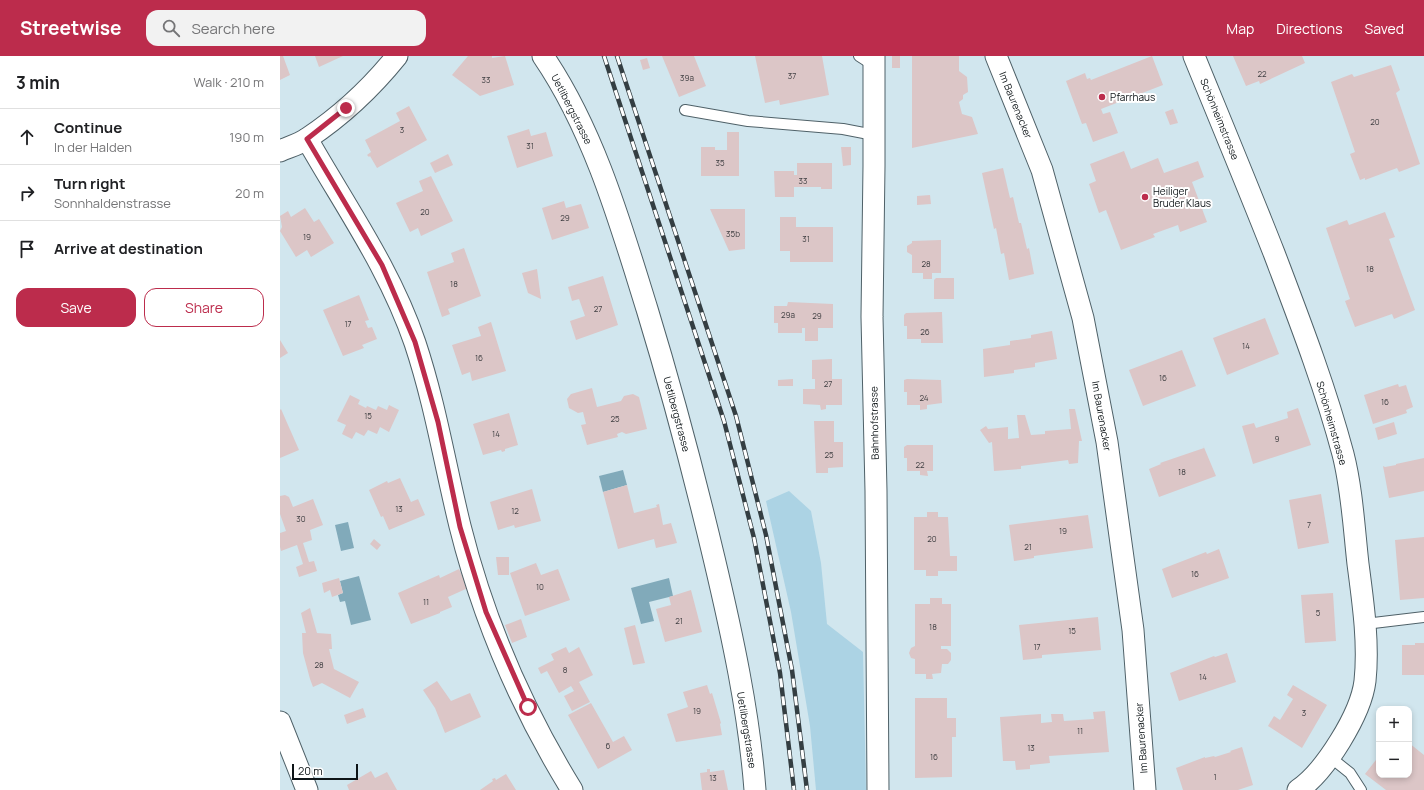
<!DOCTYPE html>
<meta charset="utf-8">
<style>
body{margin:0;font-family:Manrope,sans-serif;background:#f2f2f2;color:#202124}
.controls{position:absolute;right:12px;bottom:12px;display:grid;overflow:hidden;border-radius:8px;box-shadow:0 2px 6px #0003}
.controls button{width:36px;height:36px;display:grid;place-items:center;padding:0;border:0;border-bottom:1px solid #e0e0e0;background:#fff;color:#202124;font:20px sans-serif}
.scale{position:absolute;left:12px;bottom:10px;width:66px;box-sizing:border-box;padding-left:4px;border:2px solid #0d1417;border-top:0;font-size:11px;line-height:14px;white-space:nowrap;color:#0d1417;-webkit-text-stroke:3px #fff;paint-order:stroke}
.stop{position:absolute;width:12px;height:12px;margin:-9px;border:3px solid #bc2c4c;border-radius:50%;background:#fff}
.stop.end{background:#bc2c4c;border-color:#fff;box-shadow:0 1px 4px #0008}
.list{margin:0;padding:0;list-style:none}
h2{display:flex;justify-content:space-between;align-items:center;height:52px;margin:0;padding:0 16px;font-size:17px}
h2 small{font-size:13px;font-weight:400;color:#757577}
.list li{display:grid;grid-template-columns:26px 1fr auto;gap:12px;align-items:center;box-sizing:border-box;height:56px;padding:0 16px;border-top:1px solid #e0e0e0}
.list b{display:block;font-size:15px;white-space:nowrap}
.list p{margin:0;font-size:13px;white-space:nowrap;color:#757577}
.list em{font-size:13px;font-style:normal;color:#757577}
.actions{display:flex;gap:8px;padding:12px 16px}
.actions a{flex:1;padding:9px 0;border:1px solid #bc2c4c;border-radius:12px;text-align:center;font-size:14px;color:#bc2c4c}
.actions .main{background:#bc2c4c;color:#fff}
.icon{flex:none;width:22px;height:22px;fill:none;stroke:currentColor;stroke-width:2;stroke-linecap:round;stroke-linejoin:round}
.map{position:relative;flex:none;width:1144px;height:734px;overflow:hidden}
header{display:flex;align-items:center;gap:24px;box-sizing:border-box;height:56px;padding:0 20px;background:#bc2c4c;color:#fff}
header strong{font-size:19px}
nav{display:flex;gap:22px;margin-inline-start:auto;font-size:14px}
.search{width:280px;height:36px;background:#f2f2f2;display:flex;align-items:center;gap:10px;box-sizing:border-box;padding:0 14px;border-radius:12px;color:#757577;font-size:15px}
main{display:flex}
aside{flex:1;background:#fff}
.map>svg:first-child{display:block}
.green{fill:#acd3e4}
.water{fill:#81aaba}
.building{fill:#dcc6c7}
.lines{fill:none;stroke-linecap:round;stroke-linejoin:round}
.lane-casing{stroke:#4f6168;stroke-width:12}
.street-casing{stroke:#4f6168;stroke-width:23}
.lane{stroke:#fff;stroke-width:10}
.street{stroke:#fff;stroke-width:21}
.rail-casing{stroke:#343e42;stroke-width:4.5}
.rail{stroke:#fff;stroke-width:3;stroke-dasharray:9;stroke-linecap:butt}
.route{stroke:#bc2c4c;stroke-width:5}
.poi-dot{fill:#bc2c4c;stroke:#fff;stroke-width:1.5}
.labels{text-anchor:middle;stroke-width:4;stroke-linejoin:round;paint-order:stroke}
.number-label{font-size:8px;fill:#414043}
.poi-label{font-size:10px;fill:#0d1417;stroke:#fff;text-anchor:start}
.street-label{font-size:10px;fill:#0d1417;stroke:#fff}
</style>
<header>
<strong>Streetwise</strong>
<div class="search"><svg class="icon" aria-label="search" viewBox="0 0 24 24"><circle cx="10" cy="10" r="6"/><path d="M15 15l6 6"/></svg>Search here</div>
<nav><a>Map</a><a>Directions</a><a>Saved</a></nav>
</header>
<main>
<aside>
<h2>3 min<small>Walk · 210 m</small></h2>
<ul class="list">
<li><svg class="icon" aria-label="ahead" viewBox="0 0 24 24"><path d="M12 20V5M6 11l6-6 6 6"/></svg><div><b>Continue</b><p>In der Halden</p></div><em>190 m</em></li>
<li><svg class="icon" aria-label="right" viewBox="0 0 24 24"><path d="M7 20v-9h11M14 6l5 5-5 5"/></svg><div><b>Turn right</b><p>Sonnhaldenstrasse</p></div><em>20 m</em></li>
<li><svg class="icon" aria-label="arrive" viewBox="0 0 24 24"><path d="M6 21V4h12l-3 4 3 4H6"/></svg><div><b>Arrive at destination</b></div></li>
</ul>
<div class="actions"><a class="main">Save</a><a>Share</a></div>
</aside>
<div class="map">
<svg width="1144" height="734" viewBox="0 0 1144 734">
<rect width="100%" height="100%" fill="#d1e6ee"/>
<!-- green -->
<polygon class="green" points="509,435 531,455 541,507 547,568 583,596 586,734 536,734 530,670 511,556 486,445"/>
<!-- water -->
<g class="water">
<polygon points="343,414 347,429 323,436 319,420"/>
<polygon points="68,466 74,492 61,495 55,469"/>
<polygon points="79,520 91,564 71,569 65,545 60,546 58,539 63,537 60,525"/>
<polygon points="389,522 393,540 369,546 374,565 361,568 351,532"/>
</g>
<!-- building -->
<g class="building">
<polygon points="0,0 3,0 10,19 0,24"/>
<polygon points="35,0 63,0 39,11"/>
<polygon points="188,0 212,0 212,2 225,0 234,29 200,40 172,19"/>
<polygon points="382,0 414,0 426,30 399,41"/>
<polygon points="475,0 542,0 549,39 500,49 499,44 485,47"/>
<rect x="612" y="0" width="8" height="12"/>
<polygon points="632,0 679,0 679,15 687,21 688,36 683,39 683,43 679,46 682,58 692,61 698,78 632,92"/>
<polygon points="872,0 883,29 821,53 823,58 830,56 838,77 813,86 806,67 802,68 786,25 805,17 807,23 810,22 811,24"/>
<polygon points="953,0 1022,0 1025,7 980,28 979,25 966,30"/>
<polygon points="367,2 370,12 363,14 360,4"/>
<polygon points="1111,9 1120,34 1116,37 1140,108 1119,116 1117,112 1085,124 1085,122 1080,124 1070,98 1075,96 1051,26 1072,18 1074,21"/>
<polygon points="129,50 147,84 97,112 90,100 89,101 87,99 91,96 85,84 120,65 116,57"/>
<polygon points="893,53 898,67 890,69 885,56"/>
<polygon points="249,73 251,80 266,76 273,100 237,112 227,80"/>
<polygon points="447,76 459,76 459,120 421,120 421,91 435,91 435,94 447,94"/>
<polygon points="561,91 571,91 571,109 563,110"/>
<polygon points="844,95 851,113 878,102 884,117 918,105 924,121 912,126 927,166 900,176 898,169 873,178 875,181 841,194 826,154 819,157 809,128 816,125 810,108"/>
<polygon points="168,98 173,109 155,117 150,107"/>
<polygon points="517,107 552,107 552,133 541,133 541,131 514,131 514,141 495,141 494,115 514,115 514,119 517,119"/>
<polygon points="723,112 730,142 733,141 739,167 741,167 747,193 749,192 754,218 729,224 724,197 721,198 716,172 714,173 702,117"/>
<polygon points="151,120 173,165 141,180 138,172 130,176 116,147 143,135 139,125"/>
<polygon points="650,139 651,148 637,149 637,140"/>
<polygon points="284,145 286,152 301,148 309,172 272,184 262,152"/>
<polygon points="25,152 34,166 39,163 54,187 31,201 27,194 16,201 0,175 2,171 0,160 8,155 11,161"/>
<polygon points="430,153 465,153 465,193 449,195"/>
<polygon points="1105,156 1115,181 1109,183 1135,254 1114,263 1112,258 1075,271 1065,245 1070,243 1046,172 1067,164 1069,169"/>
<polygon points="500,161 516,161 516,171 553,171 553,206 510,206 510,195 500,195"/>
<polygon points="661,184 661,217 652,217 652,223 643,223 643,217 632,217 632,199 627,196 627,190 632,187 632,185"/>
<polygon points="184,192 201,240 168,253 170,258 162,261 147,216 174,206 171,197"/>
<polygon points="257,213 261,243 248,237 242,217"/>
<polygon points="323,220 338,269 296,284 290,265 305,260 299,243 292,245 288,231"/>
<polygon points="656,222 674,222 674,243 654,243 654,224"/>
<polygon points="79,239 89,264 85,265 88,272 92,271 97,283 82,289 84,292 63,300 43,254"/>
<polygon points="508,246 553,248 553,272 538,272 538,285 525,285 525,272 522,272 522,277 498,277 498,267 494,267 494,250 507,250"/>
<polygon points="662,256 663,287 641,287 641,283 627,283 627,270 624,270 624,259 626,257"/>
<polygon points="985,262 999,298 947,319 933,282"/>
<polygon points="211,266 226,315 192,325 190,316 182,319 172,289 201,280 198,271"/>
<polygon points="772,275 777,303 755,307 755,311 734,314 734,317 704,321 703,293 730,289 730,285 751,282 751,279"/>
<polygon points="0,284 8,297 0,302"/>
<polygon points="902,294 916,330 863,350 849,314"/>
<polygon points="552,303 552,323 562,323 562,349 546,349 546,353 541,354 540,349 523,348 523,333 535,333 535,323 532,323 532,304"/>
<polygon points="513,323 513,330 498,330 498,324"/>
<polygon points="627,323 661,324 662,347 647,349 647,353 640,354 640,349 627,349 627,336 624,336 624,324"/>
<polygon points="1118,328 1119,331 1126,329 1133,351 1126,354 1127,357 1093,368 1084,339"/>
<polygon points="312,332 317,351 341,345 344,340 353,338 359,341 367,373 346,378 342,376 337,378 338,381 307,389 301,369 306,368 303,356 298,357 289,352 287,343 291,338"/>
<polygon points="70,339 80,344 78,348 86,352 87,350 96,354 98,350 107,354 109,349 119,354 109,376 100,371 97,378 88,374 84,380 76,376 72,383 62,378 66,369 57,365"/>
<polygon points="1018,352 1031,389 973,408 962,370 974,367 976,372 1008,362 1007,356"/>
<polygon points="1,353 19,394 0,402 0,354"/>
<polygon points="789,353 795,353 802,385 799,385 798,407 789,408 788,404 741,410 741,413 714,415 712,386 709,387 700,374 706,370 708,373 728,371 728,383 739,382 737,359 745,359 751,379 765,378 765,375 791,373"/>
<polygon points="229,357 238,389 225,393 225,395 222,396 221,394 203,399 193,368"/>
<polygon points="534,365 554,365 554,386 563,386 563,411 548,412 548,417 536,417"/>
<polygon points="1114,366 1117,378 1098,384 1095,372"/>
<polygon points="627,389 653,389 653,415 647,415 648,420 640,419 640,415 627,415 627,402 624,402 624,391"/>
<polygon points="923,389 936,420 879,441 869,413 881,408 880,407 924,392"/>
<polygon points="1144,402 1144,435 1109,442 1103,410 1105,411 1116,409 1116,408"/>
<polygon points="120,422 131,446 138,443 145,459 109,474 103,460 101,461 89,434 107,425 108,427"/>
<polygon points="347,429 354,457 377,451 376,449 379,448 383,469 391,467 397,487 376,492 374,483 338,493 323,436"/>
<polygon points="252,433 261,465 235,472 234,469 218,474 210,446"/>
<polygon points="1041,438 1049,487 1018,493 1009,444"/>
<polygon points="5,439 9,441 13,451 33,443 43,469 30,474 32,484 23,487 29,506 34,505 37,515 19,521 16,511 23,508 17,489 1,495 0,491 0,477 6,475 0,458 0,440"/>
<polygon points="647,456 658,456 658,461 668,461 670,500 677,500 677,515 658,515 658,520 646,520 646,514 634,514 634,461 647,461"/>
<polygon points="808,459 813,492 754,500 754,502 734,505 729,469"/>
<polygon points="1144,481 1144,542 1120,544 1115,484"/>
<polygon points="94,483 101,489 97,494 90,488"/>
<polygon points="939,493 949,522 892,542 882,513 926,496 927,498"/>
<polygon points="216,501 229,501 229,519 218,519"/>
<polygon points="256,507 261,519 278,513 290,544 245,560 230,517"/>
<polygon points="179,513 188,532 168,541 172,551 160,556 160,557 131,568 118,537 159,519 160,522"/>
<polygon points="59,522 63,537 52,541 50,534 44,537 42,527"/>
<polygon points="411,534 422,576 385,586 376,553 391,549 389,541"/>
<polygon points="1053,537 1056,585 1025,587 1021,539"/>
<polygon points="650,542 662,542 662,548 671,548 671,590 661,590 661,593 667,593 671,597 671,604 668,608 662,608 661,617 652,618 653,623 646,623 646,618 635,618 635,603 631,602 629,597 631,592 635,590 635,548 650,548"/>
<polygon points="30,552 37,577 51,578 52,593 49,593 54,613 79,626 70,642 42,627 33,631 30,623 23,597 22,577 26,577 21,557"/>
<polygon points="818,561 821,594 762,599 762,602 743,604 739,569"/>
<polygon points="241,563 247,581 232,587 225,569"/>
<polygon points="355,569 365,607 353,609 344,572"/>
<polygon points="1135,587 1144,587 1144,619 1122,619 1122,589 1135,589"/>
<polygon points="286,591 289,597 299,591 313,619 299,626 310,646 292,655 284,640 294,635 291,630 279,637 267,615 261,618 258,612 274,604 271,598"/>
<polygon points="947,597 956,626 899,645 890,617 934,600 935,601"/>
<polygon points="157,625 171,645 190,637 201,661 165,677 155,652 143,634"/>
<polygon points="427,629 430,638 432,637 441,667 440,668 442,679 396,686 387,658 408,651 403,636"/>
<polygon points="1013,629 1047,649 1022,692 988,670 994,660 1000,664 1013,643 1007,639"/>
<polygon points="635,642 667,642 667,662 676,662 676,681 672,681 672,721 635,722"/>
<polygon points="311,647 333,686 344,680 352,694 318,713 288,659"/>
<polygon points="83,652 86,661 67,668 64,659"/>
<polygon points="825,655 829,696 769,700 770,707 750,709 750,713 736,714 735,705 723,705 720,661 761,658 761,667 772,666 771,658 783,658 784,665 814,663 813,656"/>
<polygon points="1129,687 1144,699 1144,734 1106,734 1085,718 1099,700 1099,719 1129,719"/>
<polygon points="962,691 973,729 958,734 903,734 896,712 925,701 925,702 934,700 935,701 951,696 950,695"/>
<polygon points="427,713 430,713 430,716 444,714 448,734 422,734 420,717 427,716"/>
<polygon points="91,715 95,722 107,716 117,734 69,734 67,729"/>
<polygon points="226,718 236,734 200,734 213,725 212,723 215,722 216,724"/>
</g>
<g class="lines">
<!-- lane casing -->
<g class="lane-casing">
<g id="lane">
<polyline points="579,0 593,9"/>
<polyline points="405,54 468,65 563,73 594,79"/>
<polyline points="1085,568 1144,561"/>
<polyline points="1050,701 1070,717 1081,734"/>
</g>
</g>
<!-- street casing -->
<g class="street-casing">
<g id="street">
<path d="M263,0C314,75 340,166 367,253C392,335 414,418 434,502C452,578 469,656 475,734"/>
<polyline points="594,0 594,110 592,261 596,435 598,734"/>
<polyline points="716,0 762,114 803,262 827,386 853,574 865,734"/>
<path d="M914,0C941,66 968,131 994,197C1019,263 1045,330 1063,398C1072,433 1074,472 1078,508C1083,546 1089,587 1085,625C1081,658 1045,716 1018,734"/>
<path d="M27,83C65,150 110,213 135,287C155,347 165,409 180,470C203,562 242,653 292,734"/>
<path d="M0,95C9,91 20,88 28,82C61,60 92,31 117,0"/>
<polyline points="0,666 27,734"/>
</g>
</g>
<!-- lane -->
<use href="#lane" class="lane"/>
<!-- street -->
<use href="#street" class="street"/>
<!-- rail casing -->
<g class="rail-casing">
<g id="rail">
<polyline points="324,0 444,365 474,482 500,617 514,734"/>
<polyline points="337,0 456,360 486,479 512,614 527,734"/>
</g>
</g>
<!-- rail -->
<use href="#rail" class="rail"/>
</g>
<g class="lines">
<!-- route -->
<polyline class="route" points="66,52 27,83 102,209 135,286 158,366 180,471 206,556 248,651"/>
</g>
<!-- markers -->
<g class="poi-dot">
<circle cx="822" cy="41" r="4"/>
<circle cx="865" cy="141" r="4"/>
</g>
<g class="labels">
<!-- number labels -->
<g class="number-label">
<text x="982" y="21">22</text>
<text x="512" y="23">37</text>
<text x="407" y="25">39a</text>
<text x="206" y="27">33</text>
<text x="1095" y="69">20</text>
<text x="122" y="77">3</text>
<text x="250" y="93">31</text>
<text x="440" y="110">35</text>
<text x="523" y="128">33</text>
<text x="145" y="159">20</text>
<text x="285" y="165">29</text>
<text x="453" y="181">35b</text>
<text x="27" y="184">19</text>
<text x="526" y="186">31</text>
<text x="646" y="211">28</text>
<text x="1090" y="216">18</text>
<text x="174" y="231">18</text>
<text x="318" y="256">27</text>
<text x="508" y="262">29a</text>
<text x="537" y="263">29</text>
<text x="68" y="271">17</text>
<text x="645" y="279">26</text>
<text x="966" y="293">14</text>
<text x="199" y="305">16</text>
<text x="883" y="325">16</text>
<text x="548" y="331">27</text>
<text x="644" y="345">24</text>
<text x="1105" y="349">16</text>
<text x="88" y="363">15</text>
<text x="335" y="366">25</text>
<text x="216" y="381">14</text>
<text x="997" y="386">9</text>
<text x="549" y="402">25</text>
<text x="640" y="412">22</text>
<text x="902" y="419">18</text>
<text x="119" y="456">13</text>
<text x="235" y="458">12</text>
<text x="21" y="466">30</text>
<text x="1029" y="472">7</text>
<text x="783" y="478">19</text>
<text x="652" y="486">20</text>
<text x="748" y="494">21</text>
<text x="915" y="521">16</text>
<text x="260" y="534">10</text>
<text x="146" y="549">11</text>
<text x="1038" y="560">5</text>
<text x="399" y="568">21</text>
<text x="653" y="574">18</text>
<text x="792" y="578">15</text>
<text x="757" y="594">17</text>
<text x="39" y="612">28</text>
<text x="285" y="617">8</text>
<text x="923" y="624">14</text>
<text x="417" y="658">19</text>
<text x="1024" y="660">3</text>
<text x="800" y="678">11</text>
<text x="328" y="693">6</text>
<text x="751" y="695">13</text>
<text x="654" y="704">16</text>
<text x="935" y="724">1</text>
<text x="433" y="725">13</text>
</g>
<!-- poi labels -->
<g class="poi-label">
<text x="830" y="45">Pfarrhaus</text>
<text x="873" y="139">Heiliger<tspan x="873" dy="12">Bruder Klaus</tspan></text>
</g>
<!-- street labels -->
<g class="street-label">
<text transform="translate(736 49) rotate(68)" y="4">Im Baurenacker</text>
<text transform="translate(292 53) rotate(63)" y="4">Uetlibergstrasse</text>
<text transform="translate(940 63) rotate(68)" y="4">Schönheimstrasse</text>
<text transform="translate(397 358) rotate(75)" y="4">Uetlibergstrasse</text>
<text transform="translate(822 360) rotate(80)" y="4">Im Baurenacker</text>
<text transform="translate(594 367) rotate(-91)" y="4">Bahnhofstrasse</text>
<text transform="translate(1052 367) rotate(74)" y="4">Schönheimstrasse</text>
<text transform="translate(467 674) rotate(81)" y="4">Uetlibergstrasse</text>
<text transform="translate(861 682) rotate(-94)" y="4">Im Baurenacker</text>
</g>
</g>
</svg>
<div class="controls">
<button>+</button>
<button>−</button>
</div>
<div class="scale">20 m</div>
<div class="stop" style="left:248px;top:651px"></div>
<div class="stop end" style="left:66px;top:52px"></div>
</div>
</main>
